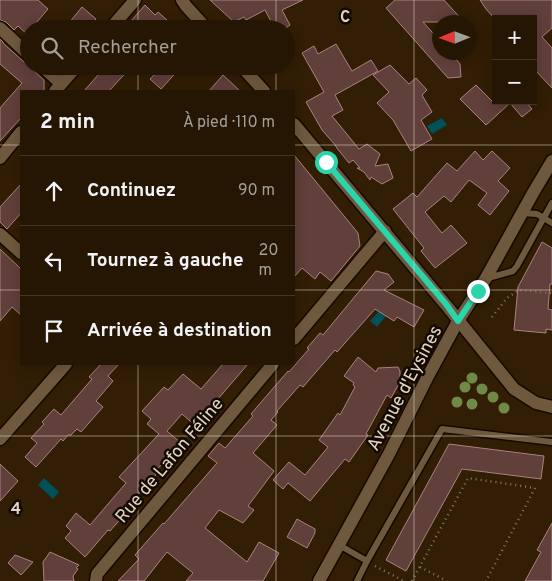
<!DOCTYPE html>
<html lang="fr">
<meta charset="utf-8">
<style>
body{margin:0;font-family:Overpass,sans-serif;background:#312312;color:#f1f3f6}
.controls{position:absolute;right:15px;top:15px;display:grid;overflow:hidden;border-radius:0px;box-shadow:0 2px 12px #0003}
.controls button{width:45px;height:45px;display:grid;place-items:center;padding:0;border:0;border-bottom:1px solid #423525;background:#251603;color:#f1f3f6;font:25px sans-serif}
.compass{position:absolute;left:432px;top:15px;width:45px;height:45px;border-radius:50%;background:#251603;box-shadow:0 2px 12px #0003;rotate:269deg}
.stop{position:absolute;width:15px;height:15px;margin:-11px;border:4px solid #2bd5ac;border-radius:50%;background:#fff}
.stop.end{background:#2bd5ac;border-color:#fff;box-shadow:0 1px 5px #0008}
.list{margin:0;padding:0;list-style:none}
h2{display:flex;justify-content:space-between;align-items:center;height:65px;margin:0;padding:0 20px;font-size:21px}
h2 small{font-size:16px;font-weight:400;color:#a39f9a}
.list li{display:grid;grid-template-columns:32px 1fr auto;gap:15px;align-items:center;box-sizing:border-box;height:70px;padding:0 20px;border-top:1px solid #423525}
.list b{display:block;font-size:19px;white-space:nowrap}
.list em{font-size:16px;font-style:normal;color:#a39f9a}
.icon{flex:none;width:28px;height:28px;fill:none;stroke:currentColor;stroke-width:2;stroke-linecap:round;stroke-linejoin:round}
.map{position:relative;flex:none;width:552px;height:581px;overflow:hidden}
.search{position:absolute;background:#251603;box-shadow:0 2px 12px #0003;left:20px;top:20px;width:275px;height:55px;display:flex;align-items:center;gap:12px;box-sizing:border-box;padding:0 18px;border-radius:28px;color:#a39f9a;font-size:19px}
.panel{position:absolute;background:#251603;box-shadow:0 2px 12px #0003;left:20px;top:90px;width:275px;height:275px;border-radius:0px}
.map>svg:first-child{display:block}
.water{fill:#005158}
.building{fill:#613f3b;stroke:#aa827e}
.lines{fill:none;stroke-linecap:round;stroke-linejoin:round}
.service-casing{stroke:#160900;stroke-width:9}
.minor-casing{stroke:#160900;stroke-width:15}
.tertiary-casing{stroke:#160900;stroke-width:15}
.path{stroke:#887864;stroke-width:2.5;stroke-dasharray:1 4;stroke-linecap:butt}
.service{stroke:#6f593e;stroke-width:6}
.minor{stroke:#6f593e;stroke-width:12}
.tertiary{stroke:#6f593e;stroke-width:12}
.tree{fill:#718946}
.route{stroke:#2bd5ac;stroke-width:6}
.grid{fill:none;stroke:#e1d4c5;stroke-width:1;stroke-opacity:0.55}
.labels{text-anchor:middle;stroke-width:5;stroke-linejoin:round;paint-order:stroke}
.street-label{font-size:18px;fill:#e1d4c5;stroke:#130a02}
.grid-label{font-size:16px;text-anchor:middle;font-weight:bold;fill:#e1d4c5;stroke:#130a02;stroke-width:5;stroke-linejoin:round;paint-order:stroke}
</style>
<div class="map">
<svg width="552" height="581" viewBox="0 0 552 581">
<rect width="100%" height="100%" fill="#311e04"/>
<!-- water -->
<g class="water">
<polygon points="442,118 447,125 432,134 427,126"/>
<polygon points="380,310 387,315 377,327 370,321"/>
<polygon points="44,478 59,492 53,499 38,485"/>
</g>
<!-- building -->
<g class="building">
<polygon points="0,0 38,0 48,9 36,23 38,25 35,29 29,29 29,36 18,26 14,30 6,22 0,20"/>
<polygon points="210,0 303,0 282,10 290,25 284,29 275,29 265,10 246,20 244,17 234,22"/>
<polygon points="395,0 444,0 464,22 423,22 440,41 440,52 450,52 460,64 461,77 448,78 386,8"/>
<polygon points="480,0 552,0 552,28 542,37 552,48 552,88 533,68 533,19 495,19 486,9"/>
<polygon points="145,5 155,15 158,12 177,29 124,29"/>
<polygon points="82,7 96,19 88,29 64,29"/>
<polygon points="0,39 3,42 3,43 44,80 44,91 21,91 21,118 0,141 0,108 22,83 0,64"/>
<polygon points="336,44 352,71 371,60 378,71 335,95 343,110 332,116 359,149 367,144 380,154 375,166 388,164 393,178 382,184 371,177 370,180 364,172 357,168 360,168 353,160 349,163 336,147 336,146 322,130 306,102 324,92 302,53 314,46 318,54"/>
<polygon points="390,65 409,84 416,78 427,90 422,95 432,112 421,120 432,139 411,151 393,120 377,103 389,92 373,75"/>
<polygon points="106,66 132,66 109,91 84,91"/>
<polygon points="163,66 182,66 161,89 150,79"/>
<polygon points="223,75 240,91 209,91"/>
<polygon points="476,85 492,101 525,101 532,109 522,117 510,103 486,125 460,99"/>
<polygon points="475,151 483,160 492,151 510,168 498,181 509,191 490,215 478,205 487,193 469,180 451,202 444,196 425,212 442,233 451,225 467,243 435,268 421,251 424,248 393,209 413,193 417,197 447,163 457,171"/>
<polygon points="294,155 358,233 360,246 331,281 320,272 315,279 302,268 294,277"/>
<polygon points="21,184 21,213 7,229 0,222 0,207"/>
<polygon points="542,242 552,248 552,284 550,284 548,309 552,310 552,330 546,329 546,333 514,330 518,287"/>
<polygon points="0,249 21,269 21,315 12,307 0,321"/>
<polygon points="376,271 388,274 394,282 384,290 424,310 414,327 397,317 394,321 375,309 337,352 335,350 303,387 300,385 277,411 278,412 271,420 277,425 253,453 274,471 248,506 254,510 243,523 219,510 205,528 247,562 259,542 279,553 263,581 186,581 193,573 167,552 144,581 118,581 139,559 135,555 163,523 164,524 217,463 208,456 219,443 225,448 253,416 251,414 288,371 289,372 309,349 307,348 320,333 323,335"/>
<polygon points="358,357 376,372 378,368 398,367 400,371 400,382 391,398 387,395 366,434 368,435 349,462 345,459 310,501 288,483 283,489 273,480 289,462 305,475 328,447 319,440 338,413 340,415 355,387 353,385 354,383 344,376"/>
<polygon points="101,364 119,364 108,376 113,381 96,401 103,407 81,432 77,429 71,435 68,435 63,441 61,439 36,467 25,457 37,443 31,438 44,424 42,422 54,409 61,415 92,379 89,377"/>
<polygon points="223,364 248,364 211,407 214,409 198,428 182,414 167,431 182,444 171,456 170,455 154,473 156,475 137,496 139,498 110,531 108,530 85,557 65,538 71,531 66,526 76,513 90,525 126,483 119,477 159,434 147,424 151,419 142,411 164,387 168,390 183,374 201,389"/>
<polygon points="449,444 544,456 541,479 462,469 406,571 386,560"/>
<polygon points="0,464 18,481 0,501"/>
<polygon points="297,519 315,529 315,533 307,548 287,537"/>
<polygon points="552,523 552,581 525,581 541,552 537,550"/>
<polygon points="50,552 79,565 76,568 78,569 73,576 74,581 44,581 43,562"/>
<polygon points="15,555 33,562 21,575 8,563"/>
</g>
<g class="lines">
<!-- service casing -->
<g class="service-casing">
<g id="service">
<polyline points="523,213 537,214 552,223"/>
<polyline points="488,278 513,271 517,266 552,203"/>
<polyline points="339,545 367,561"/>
<polyline points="357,581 367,561 442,429 552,442"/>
</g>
</g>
<!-- minor casing -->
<g class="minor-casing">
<g id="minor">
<polyline points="182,0 186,6 207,29"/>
<polyline points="0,28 29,55"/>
<polyline points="110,29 135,0"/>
<polyline points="42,66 61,84"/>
<polyline points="241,66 264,91"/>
<polyline points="55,91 77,66"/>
<polyline points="294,124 446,305 514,389 536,403 552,407"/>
<polyline points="0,158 21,132"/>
<polyline points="0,234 21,253"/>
<polyline points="294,339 385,231"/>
<polyline points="0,439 66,364"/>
<polyline points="96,581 97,574 273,364"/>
</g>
</g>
<!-- tertiary casing -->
<g class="tertiary-casing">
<polyline id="tertiary" points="319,581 389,454 427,378 458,321 486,278 533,193 552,161"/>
</g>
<!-- path -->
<g class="path">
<polyline points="492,317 507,298 519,290 552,293"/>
<polyline points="375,566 404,581"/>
<polyline points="420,567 447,581"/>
<polyline points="412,581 468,478 535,488 486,581"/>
</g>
<!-- service -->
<use href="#service" class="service"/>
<!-- minor -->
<use href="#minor" class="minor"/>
<!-- tertiary -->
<use href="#tertiary" class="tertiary"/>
</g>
<!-- trees -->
<g class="tree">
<circle cx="472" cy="378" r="5.5"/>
<circle cx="465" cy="387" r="5.5"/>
<circle cx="482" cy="389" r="5.5"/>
<circle cx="493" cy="397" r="5.5"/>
<circle cx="457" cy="402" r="5.5"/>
<circle cx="472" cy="404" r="5.5"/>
<circle cx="504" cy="408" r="5.5"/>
</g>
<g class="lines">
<!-- route -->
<polyline class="route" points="326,162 446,304 458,321 478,291"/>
</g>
<!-- grid -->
<path class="grid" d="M138,0V29M276,0V29M414,0V581M138,66V91M276,66V91M0,145H21M294,145H552M0,290H21M294,290H552M138,364V581M276,364V581M0,436H552"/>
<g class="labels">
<!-- street labels -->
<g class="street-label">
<text transform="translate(404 388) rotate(-62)" y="6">Avenue d'Eysines</text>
<text transform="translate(169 460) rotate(-50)" y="6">Rue de Lafon Féline</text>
</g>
</g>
<g class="grid-label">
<text x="345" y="22">C</text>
<text x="16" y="514">4</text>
</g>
</svg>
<div class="controls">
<button>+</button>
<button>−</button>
</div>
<svg class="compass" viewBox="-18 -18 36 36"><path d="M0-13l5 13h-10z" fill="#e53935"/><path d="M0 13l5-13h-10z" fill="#a39f9a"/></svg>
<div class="stop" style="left:326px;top:162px"></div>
<div class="stop end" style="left:478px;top:291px"></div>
<div class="search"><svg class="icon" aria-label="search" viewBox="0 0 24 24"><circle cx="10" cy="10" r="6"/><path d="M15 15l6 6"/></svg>Rechercher</div>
<section class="panel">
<h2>2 min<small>À pied · 110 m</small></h2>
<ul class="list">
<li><svg class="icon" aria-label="ahead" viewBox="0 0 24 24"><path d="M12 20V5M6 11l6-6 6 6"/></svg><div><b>Continuez</b></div><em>90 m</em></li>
<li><svg class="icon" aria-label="left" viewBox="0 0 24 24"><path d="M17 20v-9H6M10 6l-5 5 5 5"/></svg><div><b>Tournez à gauche</b></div><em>20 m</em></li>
<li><svg class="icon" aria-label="arrive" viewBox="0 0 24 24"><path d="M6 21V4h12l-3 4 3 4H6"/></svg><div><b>Arrivée à destination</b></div></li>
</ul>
</section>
</div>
